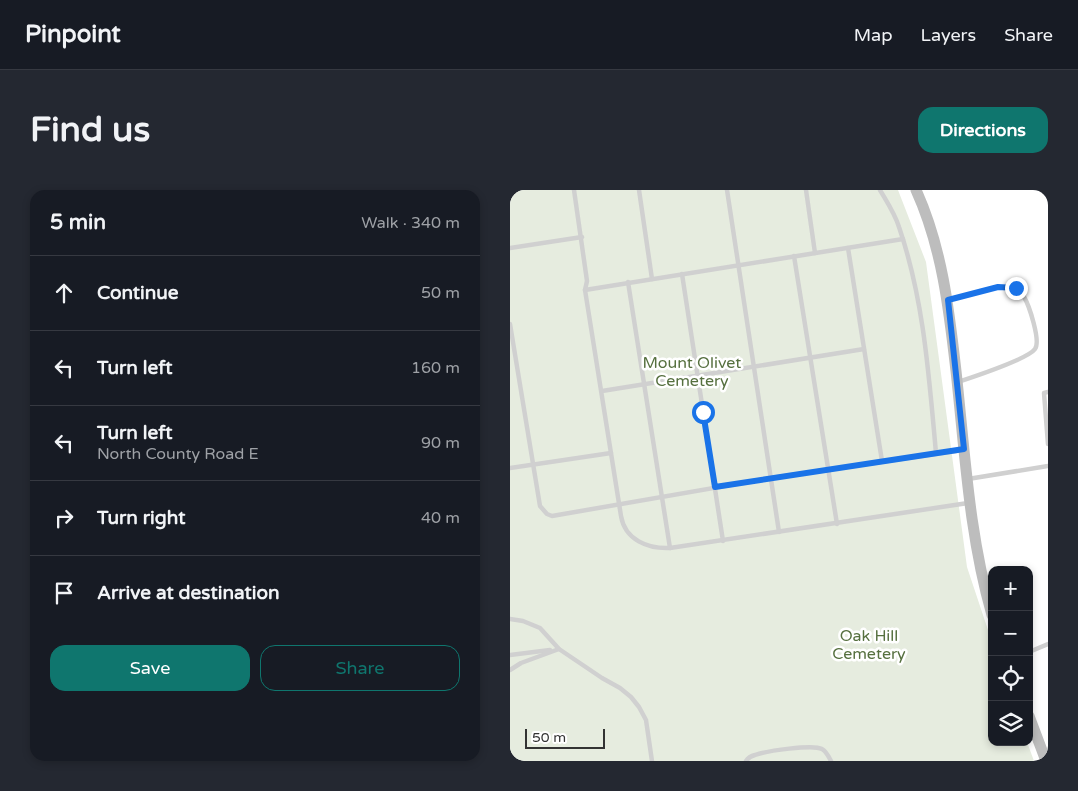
<!DOCTYPE html>
<meta charset="utf-8">
<style>
body{margin:0;font-family:"Varela Round",sans-serif;background:#242831;color:#f1f3f6}
.controls{position:absolute;right:15px;bottom:15px;display:grid;overflow:hidden;border-radius:10px;box-shadow:0 2px 8px #0003}
.controls button{width:45px;height:45px;display:grid;place-items:center;padding:0;border:0;border-bottom:1px solid #363941;background:#171b24;color:#f1f3f6;font:25px sans-serif}
.scale{position:absolute;left:15px;bottom:12px;width:80px;box-sizing:border-box;padding-left:5px;border:2px solid #333;border-top:0;font-size:14px;line-height:18px;white-space:nowrap;color:#333;-webkit-text-stroke:4px #fff;paint-order:stroke}
.stop{position:absolute;width:15px;height:15px;margin:-11px;border:4px solid #1a73e8;border-radius:50%;background:#fff}
.stop.end{background:#1a73e8;border-color:#fff;box-shadow:0 1px 5px #0008}
.list{margin:0;padding:0;list-style:none}
h2{display:flex;justify-content:space-between;align-items:center;height:65px;margin:0;padding:0 20px;font-size:21px}
h2 small{font-size:16px;font-weight:400;color:#9ea1a6}
.list li{display:grid;grid-template-columns:32px 1fr auto;gap:15px;align-items:center;box-sizing:border-box;height:75px;padding:0 20px;border-top:1px solid #363941}
.list b{display:block;font-size:19px;white-space:nowrap}
.list p{margin:0;font-size:16px;white-space:nowrap;color:#9ea1a6}
.list em{font-size:16px;font-style:normal;color:#9ea1a6}
.actions{display:flex;gap:10px;padding:15px 20px}
.actions a{flex:1;padding:11px 0;border:1px solid #0f766e;border-radius:15px;text-align:center;font-size:18px;color:#0f766e}
.actions .main{background:#0f766e;color:#fff}
.icon{flex:none;width:28px;height:28px;fill:none;stroke:currentColor;stroke-width:2;stroke-linecap:round;stroke-linejoin:round}
.map{position:relative;flex:none;width:538px;height:571px;overflow:hidden;border-radius:15px}
header{display:flex;align-items:center;gap:30px;box-sizing:border-box;height:70px;padding:0 25px;background:#171b24;border-bottom:1px solid #363941}
header strong{font-size:24px}
nav{display:flex;gap:28px;margin-inline-start:auto;font-size:18px}
.intro{display:flex;align-items:center;justify-content:space-between;box-sizing:border-box;height:120px;padding:0 30px}
h1{margin:0;font-size:35px}
.button{padding:12px 22px;border-radius:15px;background:#0f766e;color:#fff;font-size:18px;font-weight:700}
main{display:flex;gap:30px;padding:0 30px}
aside{flex:1;background:#171b24;border-radius:15px;box-shadow:0 2px 8px #0003}
.map>svg:first-child{display:block}
.green{fill:#e6ecdf}
.lines{fill:none;stroke-linecap:round;stroke-linejoin:round}
.service{stroke:#d0d0d0;stroke-width:4.5}
.secondary{stroke:#bdbdbd;stroke-width:11}
.rail{stroke:#888;stroke-width:3;stroke-dasharray:5 4;stroke-linecap:butt}
.route{stroke:#1a73e8;stroke-width:6}
.labels{text-anchor:middle;stroke-width:5;stroke-linejoin:round;paint-order:stroke}
.park-label{font-size:16px;fill:#56703f;stroke:#fff}
</style>
<header>
<strong>Pinpoint</strong>
<nav><a>Map</a><a>Layers</a><a>Share</a></nav>
</header>
<div class="intro"><h1>Find us</h1><a class="button">Directions</a></div>
<main>
<aside>
<h2>5 min<small>Walk · 340 m</small></h2>
<ul class="list">
<li><svg class="icon" aria-label="ahead" viewBox="0 0 24 24"><path d="M12 20V5M6 11l6-6 6 6"/></svg><div><b>Continue</b></div><em>50 m</em></li>
<li><svg class="icon" aria-label="left" viewBox="0 0 24 24"><path d="M17 20v-9H6M10 6l-5 5 5 5"/></svg><div><b>Turn left</b></div><em>160 m</em></li>
<li><svg class="icon" aria-label="left" viewBox="0 0 24 24"><path d="M17 20v-9H6M10 6l-5 5 5 5"/></svg><div><b>Turn left</b><p>North County Road E</p></div><em>90 m</em></li>
<li><svg class="icon" aria-label="right" viewBox="0 0 24 24"><path d="M7 20v-9h11M14 6l5 5-5 5"/></svg><div><b>Turn right</b></div><em>40 m</em></li>
<li><svg class="icon" aria-label="arrive" viewBox="0 0 24 24"><path d="M6 21V4h12l-3 4 3 4H6"/></svg><div><b>Arrive at destination</b></div></li>
</ul>
<div class="actions"><a class="main">Save</a><a>Share</a></div>
</aside>
<div class="map">
<svg width="538" height="571" viewBox="0 0 538 571">
<rect width="100%" height="100%" fill="#fff"/>
<!-- green -->
<polygon class="green" points="0,0 388,0 416,72 457,377 482,452 482,552 517,552 524,571 0,571"/>
<g class="lines">
<!-- service -->
<g class="service">
<path d="M64,0L77,91L75,100L111,326C115,350 138,359 160,358L458,313"/>
<polyline points="129,0 142,89"/>
<polyline points="217,0 269,342"/>
<polyline points="296,0 305,63"/>
<path d="M370,0C377,12 385,24 389,37C414,110 419,187 426,263"/>
<polyline points="0,58 72,47"/>
<polyline points="338,58 372,271"/>
<polyline points="284,66 327,334"/>
<polyline points="172,84 213,351"/>
<polyline points="118,92 160,358"/>
<polyline points="75,100 393,49"/>
<path d="M438,110L488,97L507,98C509,101 512,104 514,107C519,115 531,151 525,159C518,169 463,187 448,192"/>
<polyline points="0,134 30,316 37,324 42,326 261,288 453,260"/>
<polyline points="92,201 354,159"/>
<polyline points="538,202 534,203 538,254"/>
<polyline points="0,278 101,263"/>
<polyline points="458,289 538,276"/>
<polyline points="0,429 13,431 30,438 49,459 92,488 110,498 121,507 129,517 136,530 142,571"/>
<polyline points="519,462 538,454"/>
<polyline points="0,465 40,460"/>
<polyline points="0,480 11,473 49,459"/>
<path d="M236,571C238,568 241,566 245,565C256,561 303,554 312,559C316,561 319,567 321,571"/>
</g>
<!-- secondary -->
<g class="secondary">
<path d="M406,0C432,57 439,119 446,181C455,263 459,345 482,425"/>
<polyline points="519,526 536,571"/>
</g>
<!-- rail -->
<polyline class="rail" points="537,0 538,1"/>
</g>
<g class="lines">
<!-- route -->
<polyline class="route" points="193,222 205,297 454,259 438,110 488,97 506,98"/>
</g>
<g class="labels">
<!-- park labels -->
<g class="park-label">
<text x="182" y="178">Mount Olivet<tspan x="182" dy="18">Cemetery</tspan></text>
<text x="359" y="451">Oak Hill<tspan x="359" dy="18">Cemetery</tspan></text>
</g>
</g>
</svg>
<div class="controls">
<button>+</button>
<button>−</button>
<button><svg class="icon" aria-label="locate" viewBox="0 0 24 24"><circle cx="12" cy="12" r="6"/><path d="M12 2v4M12 18v4M2 12h4M18 12h4"/></svg></button>
<button><svg class="icon" aria-label="layers" viewBox="0 0 24 24"><path d="M12 4l9 5-9 5-9-5zM3 14l9 5 9-5"/></svg></button>
</div>
<div class="scale">50 m</div>
<div class="stop" style="left:193px;top:222px"></div>
<div class="stop end" style="left:506px;top:98px"></div>
</div>
</main>
